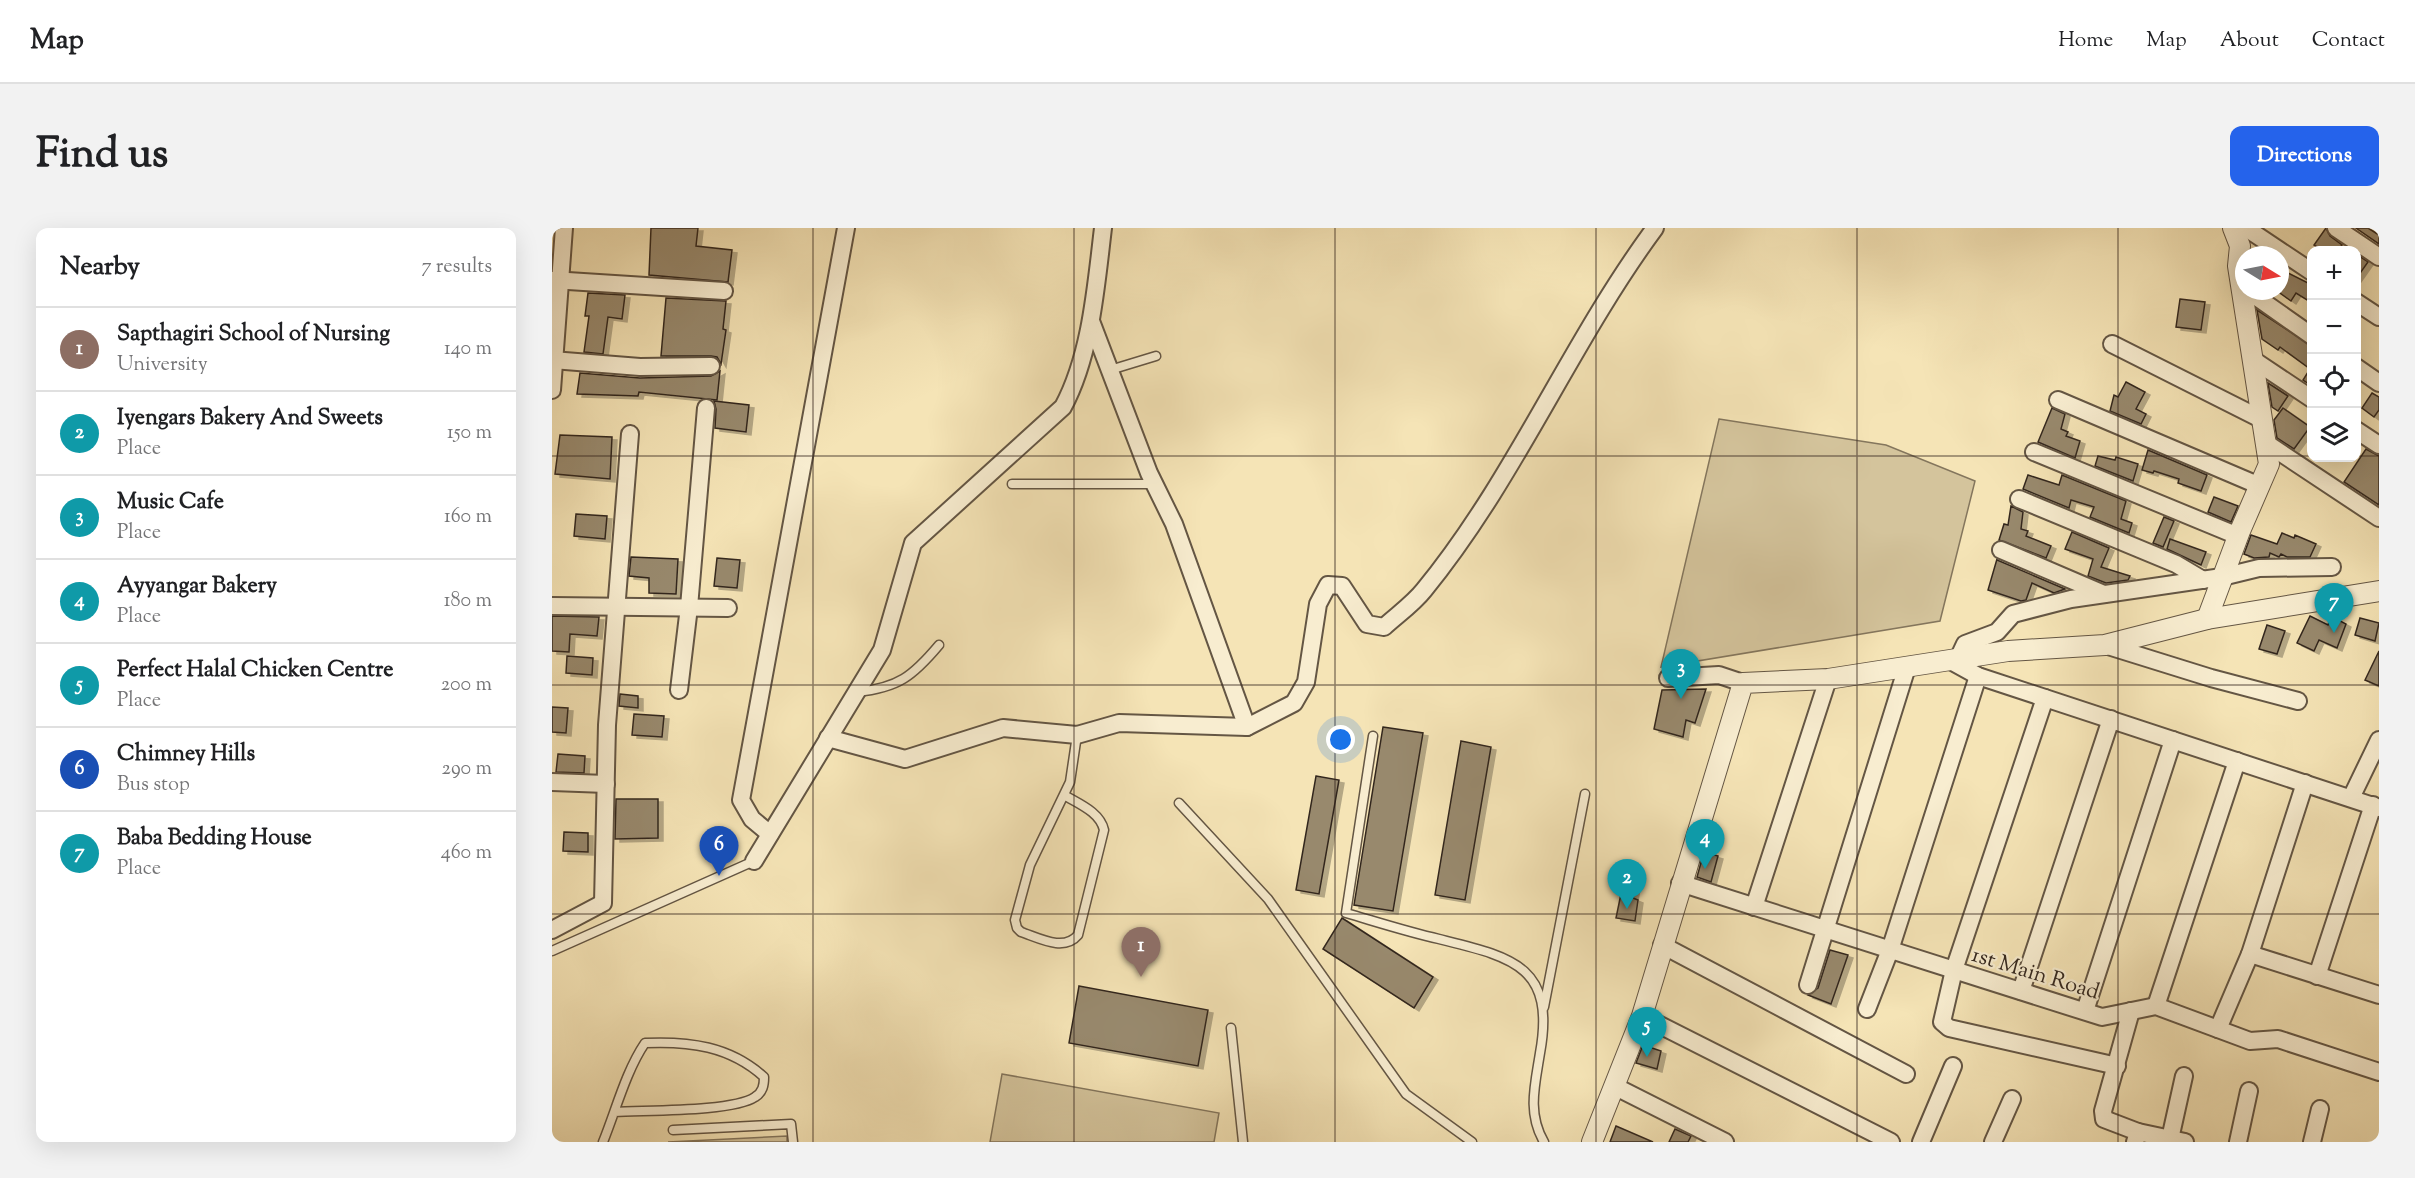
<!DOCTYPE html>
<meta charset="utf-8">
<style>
body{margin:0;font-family:"Sorts Mill Goudy",serif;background:#f2f2f2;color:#202124}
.controls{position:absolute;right:18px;top:18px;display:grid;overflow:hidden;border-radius:12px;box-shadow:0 6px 24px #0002}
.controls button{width:54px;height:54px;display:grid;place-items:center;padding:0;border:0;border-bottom:2px solid #e0e0e0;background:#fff;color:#202124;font:30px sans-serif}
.compass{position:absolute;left:1683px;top:18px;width:54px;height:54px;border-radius:50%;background:#fff;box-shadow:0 6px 24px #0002;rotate:100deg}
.you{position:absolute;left:789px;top:512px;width:21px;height:21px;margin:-15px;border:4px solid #fff;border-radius:50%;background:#1a73e8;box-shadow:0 0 0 9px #1a73e833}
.badge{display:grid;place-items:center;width:39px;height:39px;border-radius:50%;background:#2563eb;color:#fff;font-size:20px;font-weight:700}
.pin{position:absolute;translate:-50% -50px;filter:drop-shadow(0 2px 3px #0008)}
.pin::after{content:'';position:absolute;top:32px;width:21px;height:18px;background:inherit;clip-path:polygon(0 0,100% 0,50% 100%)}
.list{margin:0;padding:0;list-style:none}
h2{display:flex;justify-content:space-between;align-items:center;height:78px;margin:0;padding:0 24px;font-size:26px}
h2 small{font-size:20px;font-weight:400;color:#757577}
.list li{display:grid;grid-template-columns:39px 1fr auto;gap:18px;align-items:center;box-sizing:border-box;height:84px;padding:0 24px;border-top:2px solid #e0e0e0}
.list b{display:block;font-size:22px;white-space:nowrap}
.list p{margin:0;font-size:20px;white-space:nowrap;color:#757577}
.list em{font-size:20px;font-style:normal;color:#757577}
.icon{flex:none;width:33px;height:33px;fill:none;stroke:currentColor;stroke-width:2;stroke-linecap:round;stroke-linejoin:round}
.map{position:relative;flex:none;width:1827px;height:914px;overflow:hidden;border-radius:12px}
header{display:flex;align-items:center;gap:36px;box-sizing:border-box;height:84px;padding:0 30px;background:#fff;border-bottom:2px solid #e0e0e0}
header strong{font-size:28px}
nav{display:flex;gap:33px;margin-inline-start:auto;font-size:21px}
.intro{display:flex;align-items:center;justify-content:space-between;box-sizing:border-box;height:144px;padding:0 36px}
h1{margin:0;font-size:42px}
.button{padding:15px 27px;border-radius:12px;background:#2563eb;color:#fff;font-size:21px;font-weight:700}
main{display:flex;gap:36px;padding:0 36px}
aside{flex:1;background:#fff;border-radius:12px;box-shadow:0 6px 24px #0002}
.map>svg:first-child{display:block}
.green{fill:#d4c49c;stroke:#84765d;stroke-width:1.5}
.building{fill:#98896d;stroke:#33271e;stroke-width:1.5;filter:url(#shadow)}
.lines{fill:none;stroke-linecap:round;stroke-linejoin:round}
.service-casing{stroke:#645644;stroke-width:11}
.minor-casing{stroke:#645644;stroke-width:20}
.tertiary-casing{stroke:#645644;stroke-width:22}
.service{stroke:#f8edd0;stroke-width:8}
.minor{stroke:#f8edd0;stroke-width:16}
.tertiary{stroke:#f8edd0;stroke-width:20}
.grid{fill:none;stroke:#33271e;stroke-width:1.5;stroke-opacity:0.55}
.labels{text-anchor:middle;stroke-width:4.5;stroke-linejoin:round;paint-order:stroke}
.street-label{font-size:22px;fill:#33271e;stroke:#f8edd0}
</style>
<header>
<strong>Map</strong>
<nav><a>Home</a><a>Map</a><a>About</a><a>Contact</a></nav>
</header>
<div class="intro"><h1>Find us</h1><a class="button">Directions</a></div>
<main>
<aside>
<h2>Nearby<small>7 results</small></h2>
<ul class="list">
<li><span class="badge" style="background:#8d6e63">1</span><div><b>Sapthagiri School of Nursing</b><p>University</p></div><em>140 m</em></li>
<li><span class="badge" style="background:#0f9aa8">2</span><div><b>Iyengars Bakery And Sweets</b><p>Place</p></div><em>150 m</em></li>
<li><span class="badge" style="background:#0f9aa8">3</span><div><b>Music Cafe</b><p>Place</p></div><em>160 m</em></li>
<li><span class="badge" style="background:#0f9aa8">4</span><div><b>Ayyangar Bakery</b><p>Place</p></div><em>180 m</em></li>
<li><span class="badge" style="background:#0f9aa8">5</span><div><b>Perfect Halal Chicken Centre</b><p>Place</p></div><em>200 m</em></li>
<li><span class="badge" style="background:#1a4fb4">6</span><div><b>Chimney Hills</b><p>Bus stop</p></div><em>290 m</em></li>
<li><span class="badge" style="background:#0f9aa8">7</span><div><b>Baba Bedding House</b><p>Place</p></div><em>460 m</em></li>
</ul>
</aside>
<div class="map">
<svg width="1827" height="914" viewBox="0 0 1827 914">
<defs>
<filter id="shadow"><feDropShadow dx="5" dy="3" stdDeviation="0" flood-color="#0004"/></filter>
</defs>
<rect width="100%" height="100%" fill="#f5e4b6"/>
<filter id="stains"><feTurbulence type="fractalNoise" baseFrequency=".00333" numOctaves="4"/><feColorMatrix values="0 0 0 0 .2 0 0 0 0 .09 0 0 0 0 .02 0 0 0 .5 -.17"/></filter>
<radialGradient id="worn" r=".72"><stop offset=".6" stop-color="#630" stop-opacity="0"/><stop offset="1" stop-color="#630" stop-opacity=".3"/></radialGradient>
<!-- green -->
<g class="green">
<polygon points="1167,191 1334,217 1423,253 1388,393 1109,439"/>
<polygon points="450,846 667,885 662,914 438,914"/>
<polygon points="235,908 235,914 116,914"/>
</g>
<!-- building -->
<g class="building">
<polygon points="99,0 146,0 144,18 180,22 176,54 97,47"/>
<polygon points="1774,0 1778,8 1790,17 1786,22 1770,22 1762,17"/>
<polygon points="1804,0 1816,0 1827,7 1827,16"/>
<polygon points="1804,26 1816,34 1804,51"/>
<polygon points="1728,41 1760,57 1760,75 1744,65 1739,73 1728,65"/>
<polygon points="36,65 73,67 70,91 56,89 51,126 32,124 37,88 33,88"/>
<polygon points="114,70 174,73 171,101 174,102 169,136 165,129 159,128 109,128"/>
<polygon points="1628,71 1653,74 1649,102 1624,99"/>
<polygon points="1705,82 1760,118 1760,158 1751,152 1758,141 1728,119 1726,122 1710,111"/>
<polygon points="168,143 165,172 87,164 86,168 25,166 28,145 88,150 159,148"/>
<polygon points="1574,154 1593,164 1584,181 1594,186 1589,196 1558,183 1562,167 1566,169"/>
<polygon points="1716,155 1736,168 1726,183 1720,179"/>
<polygon points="1820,165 1827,169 1827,182 1822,189 1810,180"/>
<polygon points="162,173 197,177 194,204 163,200 164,181"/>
<polygon points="1500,180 1513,186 1509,201 1516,204 1514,208 1528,213 1523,230 1486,214"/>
<polygon points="1731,180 1758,199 1742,221 1725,210 1722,192"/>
<polygon points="8,207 60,209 58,251 3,246"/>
<polygon points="1814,221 1827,228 1827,277 1792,254"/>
<polygon points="1596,222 1655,247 1649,263 1626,255 1627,251 1602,243 1601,245 1590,242"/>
<polygon points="1546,228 1563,232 1564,229 1586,236 1581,253 1543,238"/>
<polygon points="1476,247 1507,257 1510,247 1574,273 1569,291 1580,295 1577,305 1538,289 1542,279 1519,272 1517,280 1471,261"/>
<polygon points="1662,269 1686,278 1679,294 1656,284"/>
<polygon points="1459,278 1471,284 1469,301 1476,303 1474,308 1499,318 1494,330 1447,312 1452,296 1456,297"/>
<polygon points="24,286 55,288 53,311 22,308"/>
<polygon points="1612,289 1622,293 1611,319 1601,315"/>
<polygon points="1520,304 1557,320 1549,339 1578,348 1576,352 1554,355 1536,348 1541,331 1513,321"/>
<polygon points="1730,305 1742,310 1743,307 1764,316 1758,329 1735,329 1729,326 1727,329 1718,325 1717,329 1702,330 1692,326 1699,307 1725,316"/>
<polygon points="1618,311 1654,324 1649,337 1615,321"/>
<polygon points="79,329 126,331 124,366 97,365 97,350 77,348"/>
<polygon points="165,330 188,332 185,360 162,358"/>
<polygon points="1445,331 1445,332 1513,361 1502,365 1480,355 1474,372 1469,373 1436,362"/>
<polygon points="0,388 47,389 45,408 18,406 17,424 0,423"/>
<polygon points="1758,388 1776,397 1779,388 1794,396 1785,420 1767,412 1762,423 1745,415"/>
<polygon points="1808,390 1827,395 1823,413 1803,407"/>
<polygon points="1715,397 1733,403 1725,426 1707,421"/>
<polygon points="1827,423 1827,458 1813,452"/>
<polygon points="15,428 41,430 40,447 14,445"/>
<polygon points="1154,461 1143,495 1134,492 1131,509 1102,501 1110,462"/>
<polygon points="68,466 86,468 86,480 67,478"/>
<polygon points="0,479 16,480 14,505 0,504"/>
<polygon points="82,486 112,488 110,509 80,507"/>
<polygon points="831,499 871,505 841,683 802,677"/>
<polygon points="909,513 939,519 913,672 883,667"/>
<polygon points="6,526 33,528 32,545 4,544"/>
<polygon points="764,548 787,552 767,666 744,662"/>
<polygon points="64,571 106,571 106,610 63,611"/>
<polygon points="12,604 36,605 36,624 11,623"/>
<polygon points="1152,624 1166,628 1159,654 1145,649"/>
<polygon points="1066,646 1084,652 1081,670 1086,672 1083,693 1064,690 1070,661 1063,659"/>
<polygon points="790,690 881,749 862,780 771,721"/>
<polygon points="1278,722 1296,727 1279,776 1256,767 1266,760"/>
<polygon points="527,758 656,782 646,838 517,815"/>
<polygon points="1091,817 1109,823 1105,841 1084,835"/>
<polygon points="1064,898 1101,914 1058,914"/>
<polygon points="1123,901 1139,908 1136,914 1117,914"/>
</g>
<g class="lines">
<!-- service casing -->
<g class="service-casing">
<g id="service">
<polyline points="558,142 604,128"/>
<polyline points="460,256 602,256"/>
<path d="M305,464C346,460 361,448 387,417"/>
<path d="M821,508L794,685C825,694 856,704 887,711C959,729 1004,737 988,825C983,857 975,885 992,914"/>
<path d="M512,567C527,576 548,584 552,602L526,707C512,724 487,710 469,704L465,700L463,692L478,637L518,554L525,507"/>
<polyline points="627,575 716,671 854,866 920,914"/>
<polyline points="0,723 202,633"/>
<polyline points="992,779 1033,566"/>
<polyline points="679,800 691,914"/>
<polyline points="121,902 239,896 241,914"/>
<path d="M51,914C64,882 74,843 93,815C137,813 178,818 212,849C212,857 211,864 203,869C181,884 93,882 63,884"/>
</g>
</g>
<!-- minor casing -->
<g class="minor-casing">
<g id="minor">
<polyline points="1784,0 1827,29"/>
<polyline points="1697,2 1760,44"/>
<polyline points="0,52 172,63"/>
<polyline points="1696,63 1760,108"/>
<polyline points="1804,74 1827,89"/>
<polyline points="539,93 597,245 622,296 695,499"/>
<polyline points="1560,116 1709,191"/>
<polyline points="1700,131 1760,171"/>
<polyline points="0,132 88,139 159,138"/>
<polyline points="1804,139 1827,155"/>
<polyline points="0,162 12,0"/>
<polyline points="1506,172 1708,258"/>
<polyline points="1804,202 1827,217"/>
<polyline points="1714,215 1827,290"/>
<polyline points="1482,224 1686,308"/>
<polyline points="1467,271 1624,336 1651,352"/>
<polyline points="1449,322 1552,366"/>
<polyline points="0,378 176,380"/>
<polyline points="1553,417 1659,450 1746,473"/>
<polyline points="1406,431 1413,416 1445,404 1461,386 1519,371 1670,349 1707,340 1780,339"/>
<polyline points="1397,432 1426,448 1827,580"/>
<polyline points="1116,450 1167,447 1191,455"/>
<polyline points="127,462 137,379 154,180"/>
<polyline points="1493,470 1402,742 1390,794 1397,800 1565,838"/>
<path d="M276,510L353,531L451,500L525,507L567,495L695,499L742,475L754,454L766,376L776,357L790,358L815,396L832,399C845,387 861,376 872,362C963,251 1018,115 1103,0"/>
<polyline points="0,554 54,556"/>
<polyline points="1799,570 1827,512"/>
<polyline points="218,606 200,591 189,572 294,0"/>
<path d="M202,633L330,422L361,315L511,179C539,127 544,58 551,0"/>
<polyline points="1128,655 1550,789 1604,778 1698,813 1726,811 1827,844"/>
<polyline points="1202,679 1276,451"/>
<polyline points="0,702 51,675 55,497 78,206"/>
<polyline points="1110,717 1354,846"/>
<polyline points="1698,726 1827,767"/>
<polyline points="1765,748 1821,577"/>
<polyline points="1256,757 1355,439"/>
<polyline points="1469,763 1559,491"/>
<polyline points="1604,778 1685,533"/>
<polyline points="1315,781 1338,722 1426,448"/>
<polyline points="1533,783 1621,512"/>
<polyline points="1579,783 1551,883 1552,891 1586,904 1583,914"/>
<polyline points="1090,788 1339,914"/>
<polyline points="1666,801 1698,726 1753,555"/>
<polyline points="1062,858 1173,914"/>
<polyline points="1586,904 1633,914"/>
<polyline points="1618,911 1632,848"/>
<polyline points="1369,914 1401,838"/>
<polyline points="1441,914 1460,871"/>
<polyline points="1686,914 1697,863"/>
<polyline points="1760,914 1768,881"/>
</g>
</g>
<!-- tertiary casing -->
<g class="tertiary-casing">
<g id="tertiary">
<polyline points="1655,391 1688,303 1717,236 1686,38 1688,18 1681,0"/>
<polyline points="1040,914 1090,788 1191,455 1276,451 1456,423 1553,417 1655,391 1827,363"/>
</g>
</g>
<!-- service -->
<use href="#service" class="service"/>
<!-- minor -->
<use href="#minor" class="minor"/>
<!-- tertiary -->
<use href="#tertiary" class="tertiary"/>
</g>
<!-- grid -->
<path class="grid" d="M261,0V914M522,0V914M783,0V914M1044,0V914M1305,0V914M1566,0V914M0,228H1760M1804,228H1827M0,457H1827M0,686H1827"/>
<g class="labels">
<!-- street labels -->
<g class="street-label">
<text transform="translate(1484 744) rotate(17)" y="8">1st Main Road</text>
</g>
</g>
<rect width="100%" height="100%" filter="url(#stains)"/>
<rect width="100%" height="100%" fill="url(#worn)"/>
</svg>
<div class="controls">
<button>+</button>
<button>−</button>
<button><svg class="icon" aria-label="locate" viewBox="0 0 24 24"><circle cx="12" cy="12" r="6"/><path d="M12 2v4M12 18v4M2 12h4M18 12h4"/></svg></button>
<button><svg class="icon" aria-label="layers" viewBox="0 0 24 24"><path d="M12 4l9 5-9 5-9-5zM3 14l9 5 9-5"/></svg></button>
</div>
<svg class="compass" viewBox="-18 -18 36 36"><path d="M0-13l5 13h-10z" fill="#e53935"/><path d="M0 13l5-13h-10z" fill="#757577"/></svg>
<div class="you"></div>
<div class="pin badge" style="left:589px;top:749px;background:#8d6e63">1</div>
<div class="pin badge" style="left:1075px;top:681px;background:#0f9aa8">2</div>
<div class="pin badge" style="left:1129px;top:471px;background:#0f9aa8">3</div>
<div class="pin badge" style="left:1153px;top:641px;background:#0f9aa8">4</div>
<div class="pin badge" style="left:1095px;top:829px;background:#0f9aa8">5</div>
<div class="pin badge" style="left:167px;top:648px;background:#1a4fb4">6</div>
<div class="pin badge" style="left:1782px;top:405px;background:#0f9aa8">7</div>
</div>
</main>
